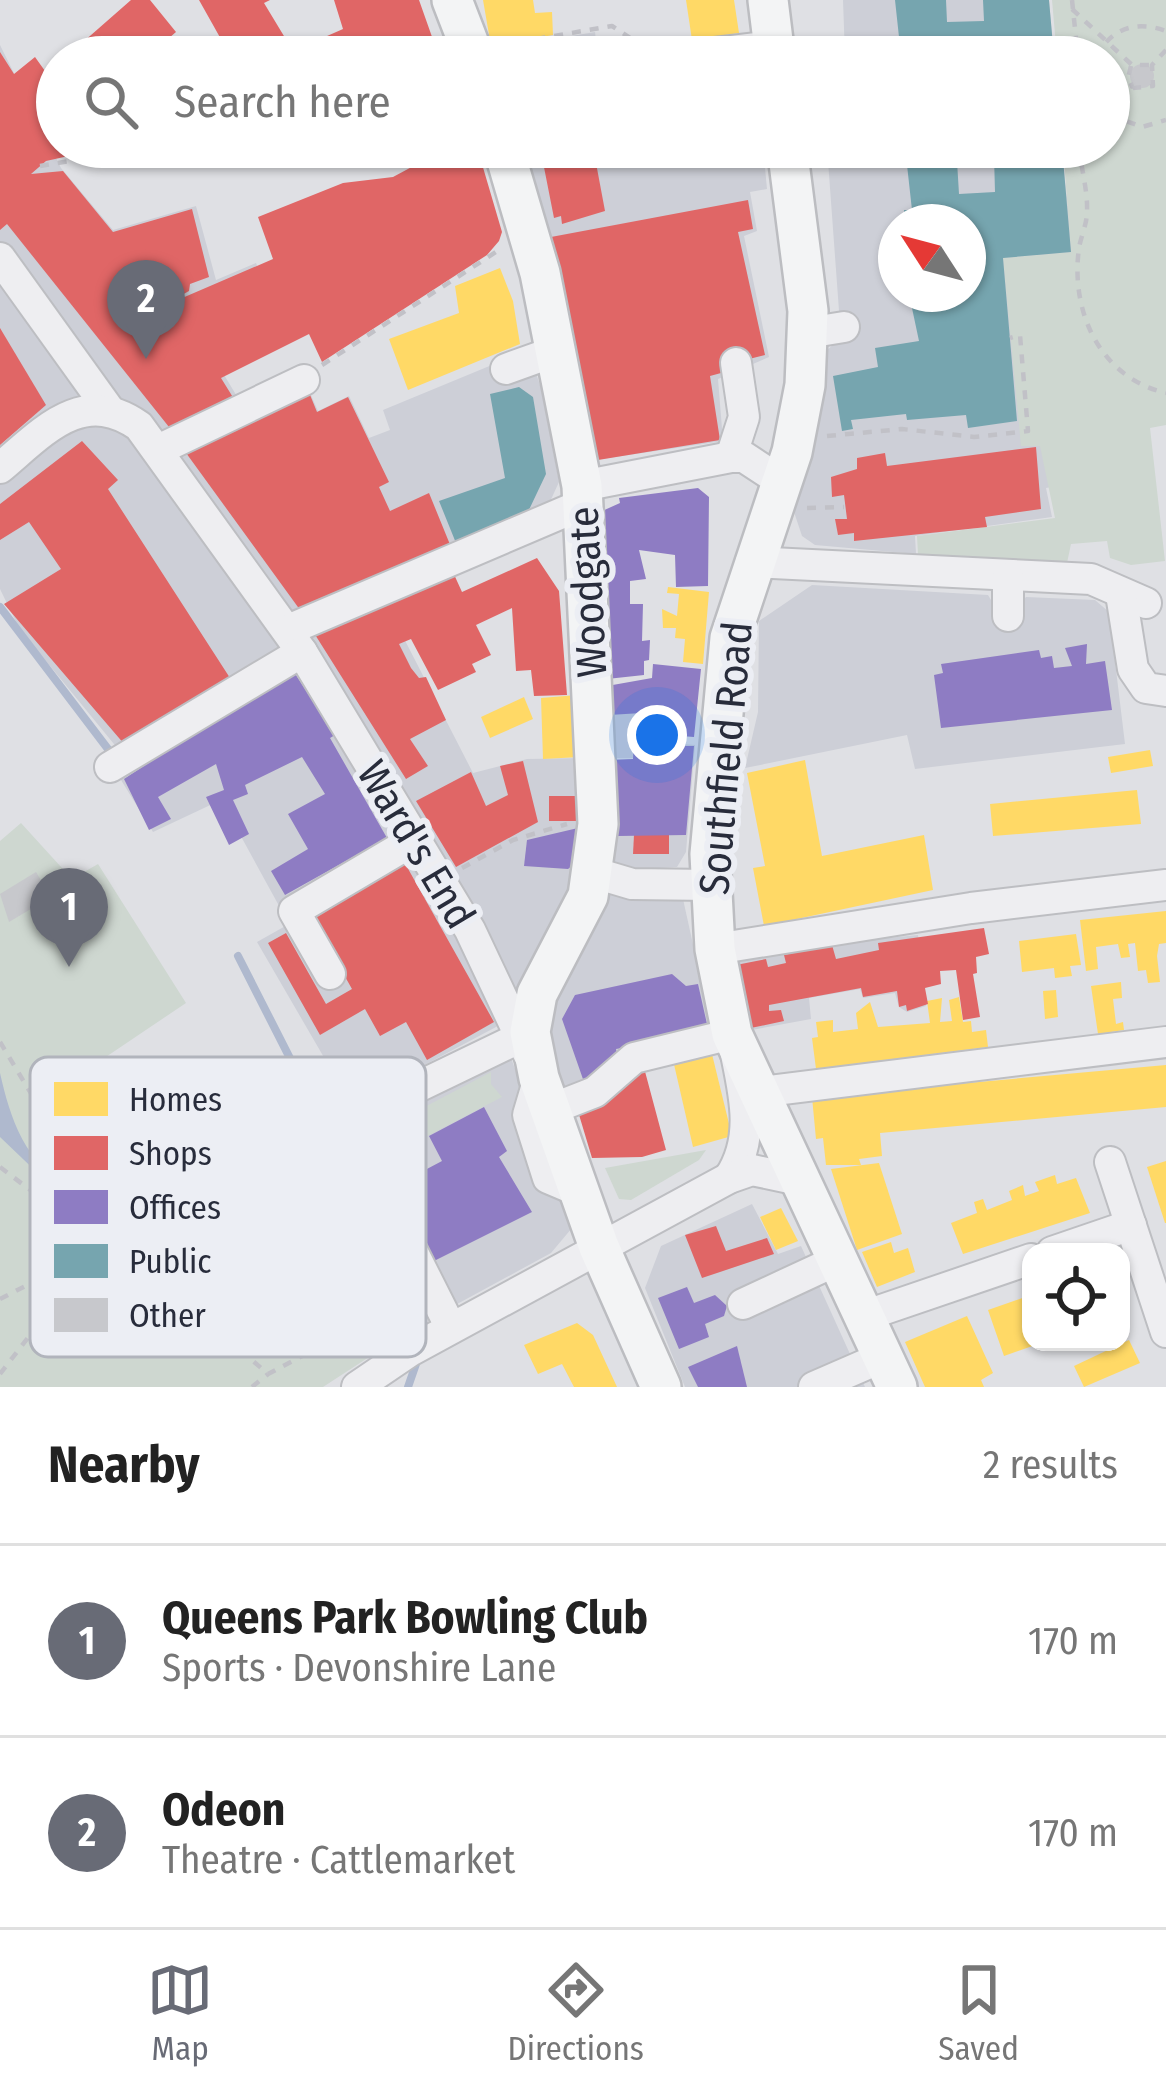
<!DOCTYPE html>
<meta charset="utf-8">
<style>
body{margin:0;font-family:"Fira Sans Condensed",sans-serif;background:#f2f2f2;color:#222}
.controls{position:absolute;right:36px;bottom:36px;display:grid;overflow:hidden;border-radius:24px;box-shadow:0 3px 9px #0004}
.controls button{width:108px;height:108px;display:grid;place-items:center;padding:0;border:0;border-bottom:3px solid #e0e0e0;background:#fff;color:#222;font:60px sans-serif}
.compass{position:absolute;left:878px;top:204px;width:108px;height:108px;border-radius:50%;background:#fff;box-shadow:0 3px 9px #0004;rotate:306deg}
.you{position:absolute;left:657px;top:735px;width:42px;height:42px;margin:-30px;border:9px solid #fff;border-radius:50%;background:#1a73e8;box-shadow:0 0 0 18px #1a73e833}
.badge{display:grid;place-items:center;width:78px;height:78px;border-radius:50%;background:#686b76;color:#fff;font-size:39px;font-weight:700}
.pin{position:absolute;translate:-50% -99px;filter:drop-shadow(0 3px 6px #0008)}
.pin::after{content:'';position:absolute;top:63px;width:42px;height:36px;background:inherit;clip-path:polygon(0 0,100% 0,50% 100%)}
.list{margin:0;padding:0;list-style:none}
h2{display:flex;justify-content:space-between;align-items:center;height:156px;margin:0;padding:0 48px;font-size:51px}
h2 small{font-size:39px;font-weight:400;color:#767676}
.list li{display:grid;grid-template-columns:78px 1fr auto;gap:36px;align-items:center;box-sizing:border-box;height:192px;padding:0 48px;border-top:3px solid #e0e0e0}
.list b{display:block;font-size:45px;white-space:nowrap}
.list p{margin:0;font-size:39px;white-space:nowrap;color:#767676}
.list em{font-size:39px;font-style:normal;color:#767676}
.icon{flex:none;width:66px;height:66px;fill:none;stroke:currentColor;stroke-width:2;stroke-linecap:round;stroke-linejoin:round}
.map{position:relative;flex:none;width:1166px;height:1387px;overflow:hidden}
.search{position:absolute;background:#fff;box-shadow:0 3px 9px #0004;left:36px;right:36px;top:36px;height:132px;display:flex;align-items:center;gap:30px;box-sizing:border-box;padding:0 42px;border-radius:66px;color:#767676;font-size:45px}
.sheet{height:540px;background:#fff}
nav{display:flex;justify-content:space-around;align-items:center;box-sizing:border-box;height:168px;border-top:3px solid #e0e0e0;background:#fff;font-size:33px;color:#767676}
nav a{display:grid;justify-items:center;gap:6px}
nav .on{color:#686b76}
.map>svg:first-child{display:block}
.built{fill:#cdcfd7;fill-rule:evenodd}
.green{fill:#ced7d0}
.water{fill:#afb9ce}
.homes{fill:#ffd966}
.shops{fill:#e06666}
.offices{fill:#8e7cc3}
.public{fill:#76a5af;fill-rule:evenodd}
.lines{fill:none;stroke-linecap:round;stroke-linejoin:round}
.stream{stroke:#afb9ce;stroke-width:8}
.building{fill:#c7c8cc}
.minor-casing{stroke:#bdbec2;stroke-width:34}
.major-casing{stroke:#bcbdc1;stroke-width:44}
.path{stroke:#c1c1c7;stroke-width:4.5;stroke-dasharray:9 9;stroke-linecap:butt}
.minor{stroke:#eeeef1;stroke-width:30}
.major{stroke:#f3f4f5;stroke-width:39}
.labels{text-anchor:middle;stroke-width:12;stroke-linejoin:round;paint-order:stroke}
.street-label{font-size:42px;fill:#282c3b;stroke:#eceef4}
.key{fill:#eceef4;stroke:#b1b4bc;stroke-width:3}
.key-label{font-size:33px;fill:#282c3b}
</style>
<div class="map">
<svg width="1166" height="1387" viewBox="0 0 1166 1387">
<rect width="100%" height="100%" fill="#dfe0e4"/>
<!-- built -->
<g class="built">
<polygon points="843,0 1049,0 1054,57 845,57"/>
<polygon points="595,32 597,49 606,57 492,57 489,50"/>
<polygon points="0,45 61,168 113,230 196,206 216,280 256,263 278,316 209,350 238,398 306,384 318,411 349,396 369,438 390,430 383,410 528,350 541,388 559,482 548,506 376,584 473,773 527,759 584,758 582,869 521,1005 496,1027 351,1104 257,942 289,924 221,800 153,832 121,780 118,749 19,628 0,589"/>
<polygon points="526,147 763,147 767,189 750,192 757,231 744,236 769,357 718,379 723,441 595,460"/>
<path d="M827,147H1061L1100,478L1046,488L1052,517L915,536L916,554L815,545L802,536L792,506L819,367L826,351L841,338ZM896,222H968V294H896Z"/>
<polygon points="812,585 988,595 994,605 1018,605 1026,597 1095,600 1109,612 1125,744 915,769 907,735 745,768 758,712 759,621"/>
<polygon points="659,711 655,742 695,745 686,852 677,867 628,870 615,864 611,852 609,799 653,758 609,758 607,712"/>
<polygon points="598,886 683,899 713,1035 566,1098 542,1024"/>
<polygon points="918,935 926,1006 907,1012 899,1007 895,993 863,998 860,989 809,998 811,1019 746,1031 735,963 807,946"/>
<polygon points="510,1055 572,1228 551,1253 448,1309 390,1187 423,1169 396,1122 378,1131 374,1123"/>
<polygon points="752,1204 778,1254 801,1246 865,1387 685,1387 645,1288 661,1246"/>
</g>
<!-- green -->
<g class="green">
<polygon points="1052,0 1166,0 1166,425 1150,428 1165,561 1131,565 1110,558 1107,541 1071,544 1067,563 918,554 917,536 1055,518 1040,446 1021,446 1003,258 1071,252 1063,147 1109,147 1109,57 1057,57"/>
<polygon points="21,823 72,879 98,864 186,1003 85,1071 146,1180 280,1106 389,1316 386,1346 323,1387 0,1387 0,841"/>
<polygon points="491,1072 491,1084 502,1097 410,1145 398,1121"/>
<polygon points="706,1150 699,1160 631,1200 619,1199 605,1168"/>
</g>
<!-- water -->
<path class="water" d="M0,1073C10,1117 25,1167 72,1185C90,1192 107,1193 121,1208C159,1246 164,1271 222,1281L271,1353L264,1357L227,1295L179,1278L137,1244L107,1205L46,1181L0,1137Z"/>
<!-- homes -->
<g class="homes">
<polygon points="483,0 533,0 535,13 552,12 553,35 491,46"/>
<polygon points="686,0 734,0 739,33 692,40"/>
<polygon points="500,268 513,301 520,344 408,390 389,339 459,313 455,286"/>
<polygon points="668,587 709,592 703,664 683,662 685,639 675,638 676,628 663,628 662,609 677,616 679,594 667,593"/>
<polygon points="577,695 580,757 543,759 541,698"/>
<polygon points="524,697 533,719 490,738 481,717"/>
<polygon points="1150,750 1153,766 1111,773 1108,757"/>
<polygon points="805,760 822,856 924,835 933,890 764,926 753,868 765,866 747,773"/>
<polygon points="1137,790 1141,824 993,836 990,804"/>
<polygon points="1166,911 1166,943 1159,944 1157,956 1160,982 1148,983 1146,970 1138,971 1135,943 1128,944 1130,957 1121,958 1118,944 1096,947 1098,969 1086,971 1080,920"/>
<polygon points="1076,934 1081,965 1070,966 1072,976 1055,978 1054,968 1022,972 1019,941"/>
<polygon points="1121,982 1122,998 1113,999 1116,1024 1123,1022 1124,1030 1098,1034 1091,986"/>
<polygon points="1056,990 1058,1017 1045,1019 1043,991"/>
<polygon points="959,997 963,1022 971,1021 972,1032 986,1030 988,1047 816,1069 812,1038 818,1037 816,1022 833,1020 833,1032 858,1029 856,1013 870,1002 878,1027 930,1023 927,1001 942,998 940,1022 952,1021 949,1000"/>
<polygon points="711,1050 732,1136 693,1147 673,1060"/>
<polygon points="1166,1065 1166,1107 880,1133 882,1156 859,1159 861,1165 826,1165 823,1138 816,1139 812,1097"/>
<polygon points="1166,1161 1166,1223 1165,1223 1147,1167"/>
<polygon points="879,1163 902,1234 857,1250 831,1169"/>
<polygon points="1055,1175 1057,1184 1076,1178 1090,1213 963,1254 951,1223 977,1213 974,1202 983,1199 987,1210 1012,1200 1009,1191 1023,1185 1025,1196 1039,1191 1035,1182"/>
<polygon points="781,1208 798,1241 776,1250 760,1217"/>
<polygon points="891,1242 894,1253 908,1248 915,1272 877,1287 862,1252"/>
<polygon points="1031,1295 1031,1342 1041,1343 1004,1356 988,1310"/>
<polygon points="967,1316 993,1373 981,1380 984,1387 925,1387 905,1342"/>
<polygon points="577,1323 593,1335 617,1387 574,1387 562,1364 538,1374 524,1345"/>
<polygon points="1129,1340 1140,1363 1084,1387 1074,1366"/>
</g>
<!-- shops -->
<g class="shops">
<polygon points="131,0 150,0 176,32 155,50 155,57 66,57"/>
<polygon points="199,0 270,0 264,3 293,51 343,29 334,0 419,0 437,51 420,57 231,57"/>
<polygon points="190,37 201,57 158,57"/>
<polygon points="0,52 14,74 35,57 45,71 57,63 57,147 109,147 46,161 31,174 63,171 113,232 192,209 209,277 190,284 189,291 159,308 273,259 258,217 343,183 393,177 449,147 477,147 502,232 499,241 487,255 322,362 309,334 221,378 234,399 173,432 7,224 0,230"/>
<polygon points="529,147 593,147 605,211 562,224 561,216 554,218 541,152 530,154"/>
<polygon points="748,200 753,229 738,232 765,355 721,366 721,373 710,376 720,440 598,460 551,237"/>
<polygon points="0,328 46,405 0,445"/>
<polygon points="306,385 317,412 348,397 389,482 379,487 390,511 429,493 451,547 303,614 181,446"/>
<polygon points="82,441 118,480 108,489 230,678 125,745 4,604 61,569 29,522 0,540 0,504"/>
<polygon points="1036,447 1041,509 985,517 987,527 854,541 854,533 838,535 835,519 847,519 844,495 832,497 831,477 857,469 857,458 885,453 887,466"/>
<polygon points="537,558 559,591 567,695 534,696 531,670 516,671 512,608 476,625 491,655 472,664 476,672 438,690 411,639 399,644 411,668 419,678 426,677 446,720 410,739 428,766 406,779 314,633 452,570 462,592"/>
<polygon points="523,761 538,822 456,867 416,801 471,772 486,806 508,795 500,766"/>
<rect x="549" y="796" width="27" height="25"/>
<polygon points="669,834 669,854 633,854 634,835"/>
<polygon points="402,858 494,1022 427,1060 406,1022 380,1036 365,1009 320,1035 268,943 286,933 326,1004 352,989 308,911"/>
<polygon points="984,928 989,954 976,957 977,973 973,974 980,1017 963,1020 956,970 940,971 941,984 925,988 928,1004 907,1011 906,1005 899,1007 897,991 863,997 861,988 769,1005 769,1011 781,1010 784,1021 746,1029 736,965 766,959 768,967 786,963 784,955 832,945 836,959 879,950 878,943"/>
<polygon points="643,1064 666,1150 642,1157 592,1158 577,1108 617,1093 620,1081"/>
<polygon points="716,1226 726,1251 767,1238 774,1254 702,1278 685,1235"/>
</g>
<!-- offices -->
<g class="offices">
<polygon points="698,488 709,497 708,586 676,587 675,555 639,550 646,579 630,581 630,604 643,604 642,641 650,640 649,660 644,661 644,675 607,679 600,512 620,503 619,498"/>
<polygon points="1087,644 1086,664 1105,661 1112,710 941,728 934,675 943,673 941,664 1039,650 1041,658 1052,656 1054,668 1072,666 1065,648"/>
<polygon points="653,664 701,669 694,737 681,736 679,746 694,746 686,835 618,836 609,760 633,759 634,741 653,741 658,712 609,715 607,686 652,678"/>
<polygon points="292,669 335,735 330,738 387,838 285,895 271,871 308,849 288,814 325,794 302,757 245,785 248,794 233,800 249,834 229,845 206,797 224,790 216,764 158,797 171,819 149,830 124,779"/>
<polygon points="578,828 576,863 568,869 524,866 527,840"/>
<polygon points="672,974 686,986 698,984 709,1033 616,1049 618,1059 584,1082 562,1019 575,995"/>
<polygon points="484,1107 507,1151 499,1157 532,1212 424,1266 391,1188 442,1161 429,1136"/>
<polygon points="687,1287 694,1303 715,1295 727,1306 724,1316 705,1324 709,1337 679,1349 658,1298"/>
<polygon points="737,1346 747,1387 698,1387 688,1367"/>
</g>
<!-- public -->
<g class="public">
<polygon points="895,0 946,0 947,22 984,21 983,0 1049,0 1054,57 892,57 891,37 899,37"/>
<path d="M905,147H1062L1071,252L1003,258L1017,421L968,428L966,415L907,420L906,414L851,420L853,429L842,431L833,376L878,367L875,348L919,341L909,294H968V222H904V210H912ZM994,156L995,192L959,194L957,161Z"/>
<polygon points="519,387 533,397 546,474 527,514 456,543 439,501 505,478 490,394"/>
</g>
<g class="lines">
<!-- stream -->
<g class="stream">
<polyline points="0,607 111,753"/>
<polyline points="238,956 418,1310 422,1334"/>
<polyline points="408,1387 417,1361"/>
</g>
</g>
<!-- building -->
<g class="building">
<circle cx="1142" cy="76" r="12"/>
<polygon points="36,872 51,897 9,922 0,894"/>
<polygon points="96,1057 106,1074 88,1085 103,1111 86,1121 62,1077"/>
</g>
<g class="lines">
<!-- minor casing -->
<g class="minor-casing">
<g id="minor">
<polyline points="681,57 773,46"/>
<polyline points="822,57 851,53"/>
<polyline points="0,258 110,411"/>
<polyline points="807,333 844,327"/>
<polyline points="506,369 556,351"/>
<polyline points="158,450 304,380"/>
<polyline points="731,457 744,417 736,363"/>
<path d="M0,468C43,432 82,386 139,426L302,652L470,930L529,1055"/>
<polyline points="582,486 731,457 744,457 782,482"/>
<polyline points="751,562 1091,579 1146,603"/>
<polyline points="1008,578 1008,616"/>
<polyline points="1121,594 1133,669 1146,688 1166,691"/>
<polyline points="288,630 583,504"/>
<polyline points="110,767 302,652"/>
<polyline points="595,873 632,884 710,885"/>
<polyline points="715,949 971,908 1166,885"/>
<polyline points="330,974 294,911 416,839"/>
<polyline points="539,1078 528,1115 548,1178 581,1192"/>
<polyline points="760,1092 1166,1042"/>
<path d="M549,1110L595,1092L634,1058L732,1034C741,1084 759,1133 729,1178"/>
<polyline points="357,1116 387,1174 386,1199 451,1328"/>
<polyline points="341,1124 519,1038"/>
<polyline points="1110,1162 1166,1332"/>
<polyline points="1052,1252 1131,1225"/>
<polyline points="743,1304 840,1259"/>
<polyline points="864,1316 1031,1259"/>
<polyline points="357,1387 410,1351 729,1178 752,1170 804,1181"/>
<polyline points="814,1387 883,1357"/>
</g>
</g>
<!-- major casing -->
<g class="major-casing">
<g id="major">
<polyline points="452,0 474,57"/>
<polyline points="768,0 775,57"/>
<polyline points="503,147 540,273 582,486 598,824 588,896 537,994 530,1032 539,1078 599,1247 661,1387"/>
<polyline points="787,147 808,311 805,385 792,452 730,638 710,854 715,949 732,1034 897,1387"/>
</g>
</g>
<!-- path -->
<g class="path">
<polyline points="1072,0 1078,57"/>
<polyline points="1072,9 1132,65 1152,65"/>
<polyline points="501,45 612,26 653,53"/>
<polyline points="429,57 441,52"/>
<path d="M1096,57C1111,28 1136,20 1166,31"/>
<polyline points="1131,66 1128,78 1133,88"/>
<polyline points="1110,115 1142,127 1166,120"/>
<polyline points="1109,116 1133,88 1153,86 1152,65 1166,50"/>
<path d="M1079,147C1081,168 1088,191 1087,212C1087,224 1081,236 1079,248C1070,313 1101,378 1166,393"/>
<polyline points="40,166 152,147"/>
<polyline points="322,365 499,250"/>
<polyline points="827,436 902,429 974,437 1028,431 1020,335 1010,338"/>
<polyline points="807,508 844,507"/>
<polyline points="462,868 513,840 567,824"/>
<polyline points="0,1042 44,1115 78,1150 137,1197 163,1233 203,1238 236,1266 320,1312 385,1333"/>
<polyline points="68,1136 114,1109"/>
<path d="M0,1167L42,1199L105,1223C151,1280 212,1325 268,1374L325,1344L341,1323"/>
<polyline points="121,1183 146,1166"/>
<polyline points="169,1209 164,1192 246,1157 255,1146 265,1163"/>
<polyline points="0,1299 320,1135"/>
<polyline points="0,1374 64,1291 77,1259"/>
<polyline points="252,1387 268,1374"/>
</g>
<!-- minor -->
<use href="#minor" class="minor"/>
<!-- major -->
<use href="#major" class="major"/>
</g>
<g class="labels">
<!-- street labels -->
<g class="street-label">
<text transform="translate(587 592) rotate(-93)" y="15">Woodgate</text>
<text transform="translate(725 758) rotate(-85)" y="15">Southfield Road</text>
<text transform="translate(417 844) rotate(59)" y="15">Ward's End</text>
</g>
</g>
<!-- legend -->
<rect x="30" y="1057" width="396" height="300" rx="18" class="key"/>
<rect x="54" y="1082" width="54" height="34" fill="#ffd966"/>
<rect x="54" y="1136" width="54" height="34" fill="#e06666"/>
<rect x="54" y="1190" width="54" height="34" fill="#8e7cc3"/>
<rect x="54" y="1244" width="54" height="34" fill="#76a5af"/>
<rect x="54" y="1298" width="54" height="34" fill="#c7c8cc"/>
<g class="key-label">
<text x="129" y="1111">Homes</text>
<text x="129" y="1165">Shops</text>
<text x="129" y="1219">Offices</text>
<text x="129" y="1273">Public</text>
<text x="129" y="1327">Other</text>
</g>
</svg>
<div class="controls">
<button><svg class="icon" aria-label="locate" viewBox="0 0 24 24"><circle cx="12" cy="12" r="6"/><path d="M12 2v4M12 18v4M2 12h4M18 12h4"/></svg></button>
</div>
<svg class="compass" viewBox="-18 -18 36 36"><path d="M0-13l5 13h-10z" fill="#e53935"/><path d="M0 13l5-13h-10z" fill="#767676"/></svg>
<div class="you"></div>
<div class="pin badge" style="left:69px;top:967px">1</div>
<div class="pin badge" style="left:146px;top:359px">2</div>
<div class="search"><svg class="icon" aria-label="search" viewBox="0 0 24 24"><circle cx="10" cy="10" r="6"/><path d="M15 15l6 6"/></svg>Search here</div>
</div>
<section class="sheet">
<h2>Nearby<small>2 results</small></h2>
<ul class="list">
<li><span class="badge">1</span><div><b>Queens Park Bowling Club</b><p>Sports · Devonshire Lane</p></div><em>170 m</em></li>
<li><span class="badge">2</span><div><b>Odeon</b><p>Theatre · Cattlemarket</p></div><em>170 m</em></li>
</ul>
</section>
<nav>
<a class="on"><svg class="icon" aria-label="map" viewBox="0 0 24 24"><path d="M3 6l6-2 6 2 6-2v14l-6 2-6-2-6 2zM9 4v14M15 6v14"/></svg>Map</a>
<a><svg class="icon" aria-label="directions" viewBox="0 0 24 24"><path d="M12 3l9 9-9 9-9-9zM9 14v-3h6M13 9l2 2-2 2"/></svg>Directions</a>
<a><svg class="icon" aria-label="saved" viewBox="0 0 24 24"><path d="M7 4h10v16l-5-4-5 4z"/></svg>Saved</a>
</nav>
